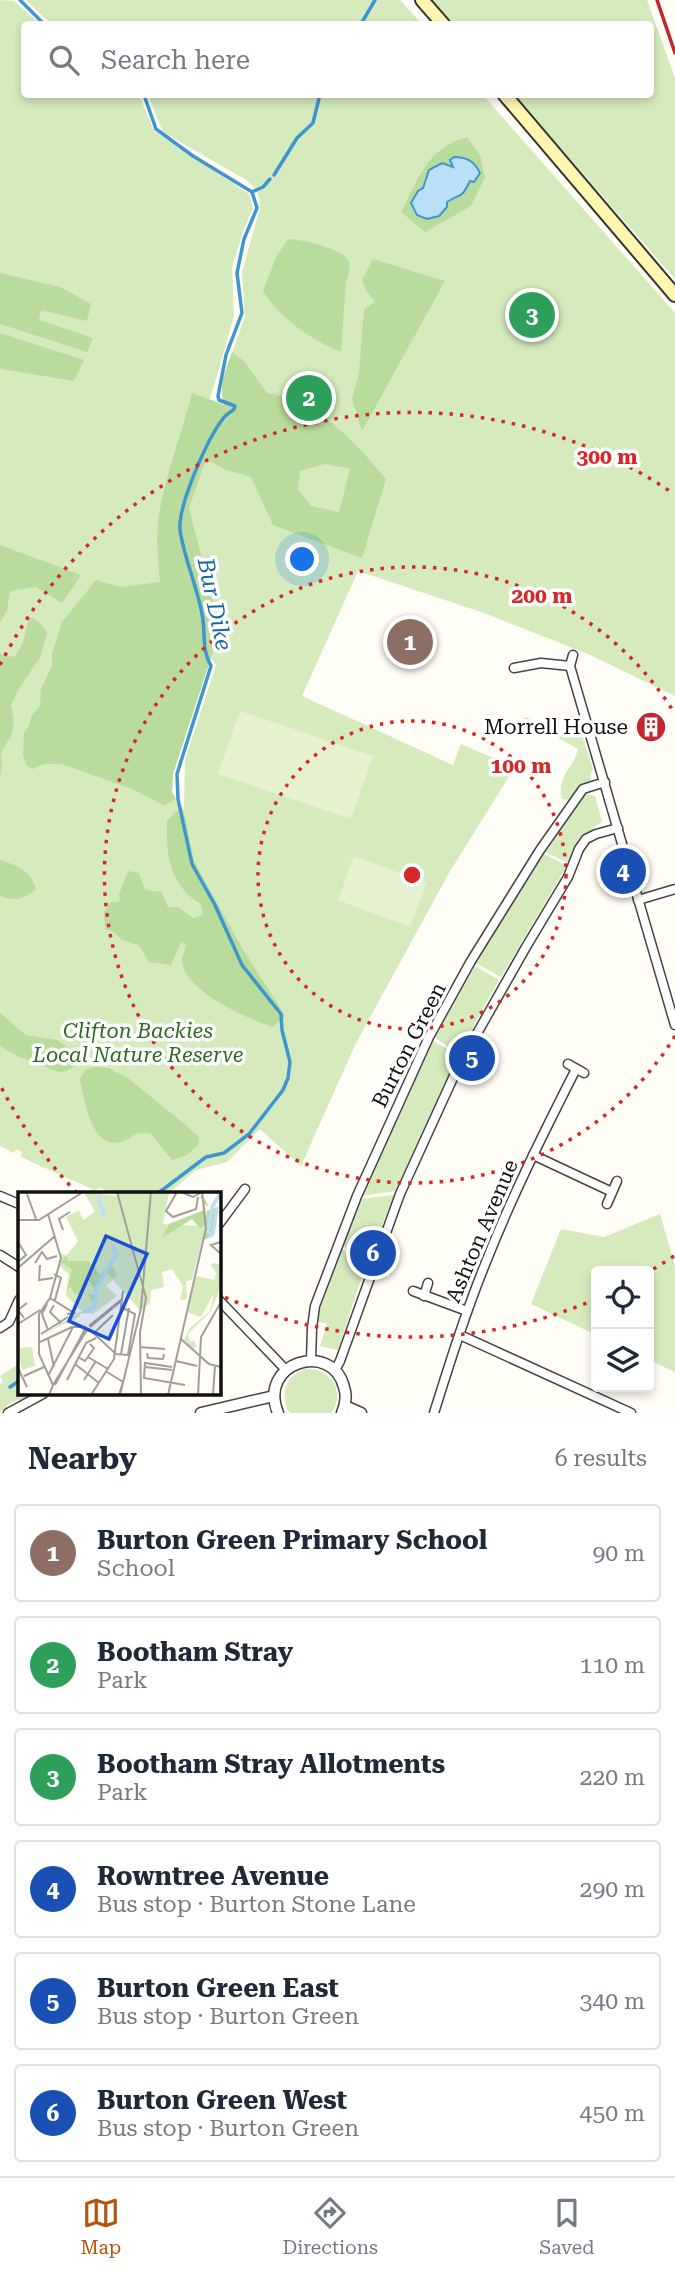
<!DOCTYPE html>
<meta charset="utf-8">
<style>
body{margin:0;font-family:"Roboto Serif",serif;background:#f2f2f3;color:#1f2937}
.controls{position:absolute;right:21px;bottom:21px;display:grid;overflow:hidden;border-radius:7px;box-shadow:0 4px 10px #0003}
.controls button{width:63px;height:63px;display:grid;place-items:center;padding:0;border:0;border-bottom:2px solid #e0e1e3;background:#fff;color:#1f2937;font:35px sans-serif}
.you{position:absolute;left:303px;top:560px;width:24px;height:24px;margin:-18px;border:5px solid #fff;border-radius:50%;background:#1a73e8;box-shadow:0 0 0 10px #1a73e833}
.badge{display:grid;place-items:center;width:46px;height:46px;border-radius:50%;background:#b45309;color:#fff;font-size:23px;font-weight:700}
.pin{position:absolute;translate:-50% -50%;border:4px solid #fff;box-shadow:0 2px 7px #0006}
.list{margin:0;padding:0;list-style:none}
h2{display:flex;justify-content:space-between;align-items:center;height:91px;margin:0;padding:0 28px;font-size:30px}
h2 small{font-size:23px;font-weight:400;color:#747a83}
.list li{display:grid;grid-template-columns:46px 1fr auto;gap:21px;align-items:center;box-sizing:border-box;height:98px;margin:0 14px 14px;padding:0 14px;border:2px solid #e0e1e3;border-radius:7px}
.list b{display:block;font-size:26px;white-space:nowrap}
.list p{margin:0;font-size:23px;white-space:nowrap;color:#747a83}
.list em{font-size:23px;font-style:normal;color:#747a83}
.icon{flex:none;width:38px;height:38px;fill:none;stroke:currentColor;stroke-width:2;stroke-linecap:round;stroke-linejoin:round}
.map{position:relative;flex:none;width:675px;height:1413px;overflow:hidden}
.search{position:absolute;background:#fff;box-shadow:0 4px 10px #0003;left:21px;right:21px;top:21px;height:77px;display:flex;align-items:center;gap:18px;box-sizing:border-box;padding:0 24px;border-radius:7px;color:#747a83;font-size:26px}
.sheet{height:763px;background:#fff}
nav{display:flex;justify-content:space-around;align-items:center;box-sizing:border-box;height:98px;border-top:2px solid #e0e1e3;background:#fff;font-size:19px;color:#747a83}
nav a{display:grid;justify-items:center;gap:4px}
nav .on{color:#b45309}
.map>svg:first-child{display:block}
.green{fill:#d5ebbd;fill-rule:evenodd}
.forest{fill:#b9dc9c;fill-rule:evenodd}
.pitch{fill:#e6f2cf}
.water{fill:#b9e0f7;stroke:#3f96cf;stroke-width:2}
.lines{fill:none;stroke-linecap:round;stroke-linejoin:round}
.stream{stroke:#3f96cf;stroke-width:3.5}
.minor-casing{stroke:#444;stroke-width:11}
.tertiary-casing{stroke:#444;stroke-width:13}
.secondary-casing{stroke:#333;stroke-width:16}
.minor{stroke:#fff;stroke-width:8}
.tertiary{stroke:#fff;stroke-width:10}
.secondary{stroke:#fff6b0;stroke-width:12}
.rail{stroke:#c4262e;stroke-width:3.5}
.ring{fill:none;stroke:#d62828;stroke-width:3.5;stroke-dasharray:3.5 7}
.labels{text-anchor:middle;stroke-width:7;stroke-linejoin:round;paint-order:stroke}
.poi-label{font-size:21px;fill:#111;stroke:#fff;text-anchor:end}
.park-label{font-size:21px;font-style:italic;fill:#2f6b1f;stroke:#fff}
.street-label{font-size:21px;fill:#111;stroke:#fff}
.water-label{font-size:23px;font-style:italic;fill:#1768a6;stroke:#fff}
.inset-river{fill:none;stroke:#b9e0f7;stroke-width:3.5}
.inset-road{fill:none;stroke:#a09f9a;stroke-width:2}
.view{fill:#1d4ed8;fill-opacity:0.15;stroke:#1d4ed8;stroke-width:3.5}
.inset-edge{fill:none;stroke:#111;stroke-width:3.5}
.centre{fill:#d62828;stroke:#fff;stroke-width:3.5}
.ring-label{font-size:21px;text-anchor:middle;font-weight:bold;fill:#d62828;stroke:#fff;stroke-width:7;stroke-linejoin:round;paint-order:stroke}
</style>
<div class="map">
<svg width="675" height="1413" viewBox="0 0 675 1413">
<rect width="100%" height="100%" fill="#fffdf5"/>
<!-- green -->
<g class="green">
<path d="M0,0L14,1L40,24H24V94L139,95L154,131L249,194L253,209L244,229L232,267L234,316L210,399L225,405L210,445L230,424L222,380L245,317L242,272L259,212L260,200L256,189L246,180L163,132L148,95H483L675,313V696L588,654L484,613L358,571L302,696L453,765L461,744L515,767L449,873L356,1043L301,1166L260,1129L227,1162L196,1170L168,1194H114L101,1188L94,1190L21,1157L22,1152L16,1149L14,1153L0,1146ZM211,658L216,665L185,760L184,810L172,792L173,774Z"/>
<polygon points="26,0 400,0 422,24 51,24"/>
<polygon points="432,0 647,0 675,78 675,279 514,95 650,94 650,24 453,24"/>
<path d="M526,717C544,727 560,738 582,735L593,769L590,776L591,781L578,789L571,800L562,799C556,775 574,769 578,749L523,718Z"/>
<polygon points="588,794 595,796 602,822 578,839 568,863 546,852 584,796"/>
<polygon points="544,854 567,866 501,977 476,963"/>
<polygon points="475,966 499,980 461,1049 458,1048 456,1051 435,1038"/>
<polygon points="433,1041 458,1055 395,1191 362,1196"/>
<polygon points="394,1195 372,1250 368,1249 361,1264 343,1245 360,1199"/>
<polygon points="660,1214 675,1266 675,1372 649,1360 649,1271 596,1271 596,1335 531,1304 561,1229 604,1237"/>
<polygon points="342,1249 364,1270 338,1350 320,1346 327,1324 316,1321"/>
<polygon points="19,1364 19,1394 33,1394 25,1398 24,1402 17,1400 7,1405 7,1409 0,1411 0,1384 3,1382 0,1376"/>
<path d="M306,1369C331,1368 347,1392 331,1413H290L288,1411C280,1392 286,1375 306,1369Z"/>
</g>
<!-- forest -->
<g class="forest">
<path d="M467,137L480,155L485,177L471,206L425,232L401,212C418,179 428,147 467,137ZM438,164L453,168L470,181C456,210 442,200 418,191L423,188L429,170Z"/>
<path d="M288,239C301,240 311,242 323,246C342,253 357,257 346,282L341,352C313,341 278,317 263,291L276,257Z"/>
<polygon points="373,259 445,281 362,431 352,399 359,373 364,309 375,302 367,292 362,280"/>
<polygon points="0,273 60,287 91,304 87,321 41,310 39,320 93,338 87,352 0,324"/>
<polygon points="0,333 84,360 74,381 0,369"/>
<path d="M232,352L244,361L267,393C320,402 353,440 386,479L362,558L273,525L251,477L224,469L206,459L189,508L201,555L212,582L215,645L173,774L172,792L175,799L165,806L132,789L62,764H44L33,769L27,766L23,756L24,733L29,726L31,717L40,705L41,689L52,665V654L62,622L96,580L120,587L160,582C158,562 156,542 158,522C163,480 182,434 192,393L224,405C218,386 226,370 232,352ZM325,464L350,469L339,512L311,506L298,489L300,471Z"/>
<polygon points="0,545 81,575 62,603 36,587 10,591 7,610 0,623"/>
<path d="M30,617L39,622L47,632L41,656L20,687L11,705L14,721L12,734L1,753L2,765L0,778V654L14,657C26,643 24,633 30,617Z"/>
<path d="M176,811L184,812L194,861L242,948L280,1007L285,1017L272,1027C248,1019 184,991 182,961C182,957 185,950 186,945L181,942L171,965L149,962L139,945L122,940L114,932L105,929L104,912L110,903L120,901L119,894L128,871L139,873L145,890L162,892L168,907H178L193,918L203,915L201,904C169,885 166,855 167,821Z"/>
<path d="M0,860C18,866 30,870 36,889C25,899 14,902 0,896Z"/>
<polygon points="0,1013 26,1035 57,1040 73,1051 76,1065 67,1071 59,1072 19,1057 0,1046"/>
<path d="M94,1067L109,1068L128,1078L188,1127L198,1136L199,1144L187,1155L172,1160L151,1134C129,1131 135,1139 120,1142C91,1149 84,1099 80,1079L85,1070Z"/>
</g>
<!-- pitch -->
<g class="pitch">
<polygon points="240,711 373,756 351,819 218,774"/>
<polygon points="354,856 427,883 410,927 338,900"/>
</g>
<!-- water -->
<path class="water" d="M454,157C467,157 474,161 480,173L474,182L470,181C461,200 460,193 447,202V207L439,216L427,219L417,215L411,203L418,191L423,188L429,170L442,163L453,167L450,160Z"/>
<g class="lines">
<!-- stream -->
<g class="stream">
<polyline points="20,0 44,24"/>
<polyline points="361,24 375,0"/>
<path d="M144,95L156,129L193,156L252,192L257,208L244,239L237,273L242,313L226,355L218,396L219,400L235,406L234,409C230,413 225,415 222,420C207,440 178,505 180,530C184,558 197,586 202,614C206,632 201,649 211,666L177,774L178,799L192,864L215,905L242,965L281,1014L282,1030L290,1062L288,1078L283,1090L249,1134L224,1153L206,1157L157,1194"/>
<polyline points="274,175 297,138 313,123 320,94"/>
<polyline points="252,192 263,187 270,179"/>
<polyline points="10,1387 19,1381"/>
</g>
<!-- minor casing -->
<g class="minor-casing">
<g id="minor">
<polyline points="573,655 570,666 675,1025"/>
<polyline points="514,668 541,663 570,666"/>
<polyline points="638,900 675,889"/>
<polyline points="568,1064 584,1073"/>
<polyline points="533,1155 612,1192"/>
<polyline points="0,1196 19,1204"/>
<polyline points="607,1204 617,1181"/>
<polyline points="219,1224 245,1189"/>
<polyline points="0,1255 19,1267"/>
<polyline points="413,1291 467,1311"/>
<polyline points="424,1296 428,1283"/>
<polyline points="219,1300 286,1370"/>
<polyline points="0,1328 9,1322 19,1300"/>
<polyline points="460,1335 631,1413"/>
<polyline points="311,1361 312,1328 315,1306 357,1196 429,1037 471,961 540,850 583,789 605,782"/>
<polyline points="335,1370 340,1361 400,1194 458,1067 526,947 568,877 579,849 586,839 596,834 618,828"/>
<polyline points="8,1413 43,1394"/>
<path d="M434,1413C450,1362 466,1311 486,1262C512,1196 544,1132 576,1069"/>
</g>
</g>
<!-- tertiary casing -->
<g class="tertiary-casing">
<g id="tertiary">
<polyline points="345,1406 361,1413"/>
<polyline points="201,1413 274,1396"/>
<path d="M278,1413C257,1362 332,1340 344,1387C347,1396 346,1404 342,1413"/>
</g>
</g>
<!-- secondary casing -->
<g class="secondary-casing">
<g id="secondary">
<polyline points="422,0 443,24"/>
<polyline points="504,94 675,295"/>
</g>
</g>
<!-- minor -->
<use href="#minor" class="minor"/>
<!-- tertiary -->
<use href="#tertiary" class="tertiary"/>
<!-- secondary -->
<use href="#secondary" class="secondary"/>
<!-- rail -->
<polyline class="rail" points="657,0 675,53"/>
</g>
<!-- distance rings -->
<g class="ring">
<circle cx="412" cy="875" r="154"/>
<path d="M675 1036A308 308 0 1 1 675 714"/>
<path d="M674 1256A462 462 0 0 1 650 1271M596 1299A462 462 0 0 1 220 1295M77 1193A462 462 0 0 1 0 1085M0 665A462 462 0 0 1 674 494"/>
</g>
<!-- icons -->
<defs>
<g id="building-disc" transform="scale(1.575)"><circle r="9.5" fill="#c4262e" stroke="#fff"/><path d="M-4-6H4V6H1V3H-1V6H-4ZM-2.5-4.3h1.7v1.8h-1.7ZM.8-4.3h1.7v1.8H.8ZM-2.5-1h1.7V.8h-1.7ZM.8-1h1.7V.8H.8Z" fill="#fff"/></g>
</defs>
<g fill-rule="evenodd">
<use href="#building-disc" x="651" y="727"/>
</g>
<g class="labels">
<!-- poi labels -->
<g class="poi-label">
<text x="628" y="734">Morrell House</text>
</g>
<!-- park labels -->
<g class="park-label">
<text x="138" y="1038">Clifton Backies<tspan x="138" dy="24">Local Nature Reserve</tspan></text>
</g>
<!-- street labels -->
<g class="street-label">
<text transform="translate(409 1045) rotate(-63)" y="7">Burton Green</text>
<text transform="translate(482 1231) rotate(-67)" y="7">Ashton Avenue</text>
</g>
<!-- water labels -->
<g class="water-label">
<text transform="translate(215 604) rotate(78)" y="8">Bur Dike</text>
</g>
</g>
<!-- overview -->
<g transform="translate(18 1192)">
<rect width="203" height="203" fill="#fffdf5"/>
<path d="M66,0L100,4L124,97L123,115L134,0H151L145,32L152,33L144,46L158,33L188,34L174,88L168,89L169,107L162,108L165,94L154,77L144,80L146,95L133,98L132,111L122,118L95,88L88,94L99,104L75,122L64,121L59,126L23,143L64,119L48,104L51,82L41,74L43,61L48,64L60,49L48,25L61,18L65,28L77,20ZM99,0H133L125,89ZM197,71L203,73V94L193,119L170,142L172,151L175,148L179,154L175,157L166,148L172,136L192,119L196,101L183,125L169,120L178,84L197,88L198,80L192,73ZM14,155L17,174L4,178L0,156Z" fill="#d5ebbd"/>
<path d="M185,3L191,15L187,12L188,25L189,19L200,15L196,43L184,49L192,32L182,36L174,27L144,46L151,32L186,18V6H181ZM48,63L50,69H71L82,83L93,71L99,83L95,87L86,79L77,97L78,113L70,102L76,103L77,97L70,88L67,98L57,103L52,94L48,101L54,77L43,71Z" fill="#b9dc9c"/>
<path class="inset-river" d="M80,5L87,26M195,42L199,15M194,45L190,38L194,15L203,0M65,120L77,115L78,96L98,63L95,53"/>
<path class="inset-road" d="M99,0L128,106L122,140L123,203M159,0L148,19L155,25L178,17L180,5M163,0L175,5L184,0M9,2L18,27M30,22L43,66L32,106L21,122V162L35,193L31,203M0,28H21L65,0M45,38L41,27L52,20M0,50L8,63L0,70M203,50L193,53L203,62M17,71L24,60L29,67L39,64M22,73L21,88L35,86M0,76L37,44M36,82L43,86L37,108M32,106L56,121L49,122M29,112L24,122L30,138M36,113L32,120L43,131M6,126L0,118L9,111M0,132L22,118M71,134L104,107M72,135L102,110M72,138L98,162M23,142L50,125M75,142L95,123M30,147L36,175M163,147L191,172L203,175M22,150L54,135H68M122,155L147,157M129,161L130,166L145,167L146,162M98,162L110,163L117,122L103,115M103,162L111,116M60,165L67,169L76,156L72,152M70,165L90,177M158,169L179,174M57,172L81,191M127,175L154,178M154,175L127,171L126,186L167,193M0,176L9,195M89,180L105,190L101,203M31,182L55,135M6,184L26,175M49,188L68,151L78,146M66,188L78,169M35,193L69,138M37,193L67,137M73,203L96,167L105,99M102,203L123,116L133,0M150,203L188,36L184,0M180,203L183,145L203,110M195,203L197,174"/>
<path class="view" d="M88,44L129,62L91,147L51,129Z"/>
<rect width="203" height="203" class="inset-edge"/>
</g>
<circle cx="412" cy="875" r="10" class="centre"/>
<g class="ring-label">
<text x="607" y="464">300 m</text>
<text x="542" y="603">200 m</text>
<text x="521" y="773">100 m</text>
</g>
</svg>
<div class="controls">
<button><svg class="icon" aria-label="locate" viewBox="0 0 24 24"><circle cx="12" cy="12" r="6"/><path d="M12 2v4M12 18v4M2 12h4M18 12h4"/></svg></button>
<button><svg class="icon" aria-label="layers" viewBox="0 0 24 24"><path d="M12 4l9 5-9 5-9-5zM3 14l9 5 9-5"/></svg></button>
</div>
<div class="you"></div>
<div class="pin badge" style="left:410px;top:642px;background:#8d6e63">1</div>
<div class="pin badge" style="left:309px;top:398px;background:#2e9e5b">2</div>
<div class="pin badge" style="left:532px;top:315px;background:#2e9e5b">3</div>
<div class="pin badge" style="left:623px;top:871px;background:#1a4fb4">4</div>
<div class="pin badge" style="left:472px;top:1058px;background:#1a4fb4">5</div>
<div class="pin badge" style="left:373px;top:1253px;background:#1a4fb4">6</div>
<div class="search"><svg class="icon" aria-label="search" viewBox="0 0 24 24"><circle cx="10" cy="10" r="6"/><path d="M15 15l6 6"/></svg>Search here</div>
</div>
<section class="sheet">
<h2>Nearby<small>6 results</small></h2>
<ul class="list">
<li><span class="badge" style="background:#8d6e63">1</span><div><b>Burton Green Primary School</b><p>School</p></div><em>90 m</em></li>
<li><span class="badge" style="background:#2e9e5b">2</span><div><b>Bootham Stray</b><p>Park</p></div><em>110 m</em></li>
<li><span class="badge" style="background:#2e9e5b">3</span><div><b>Bootham Stray Allotments</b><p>Park</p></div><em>220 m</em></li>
<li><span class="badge" style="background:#1a4fb4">4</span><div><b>Rowntree Avenue</b><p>Bus stop · Burton Stone Lane</p></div><em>290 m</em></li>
<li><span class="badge" style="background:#1a4fb4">5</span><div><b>Burton Green East</b><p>Bus stop · Burton Green</p></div><em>340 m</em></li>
<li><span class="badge" style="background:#1a4fb4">6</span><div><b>Burton Green West</b><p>Bus stop · Burton Green</p></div><em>450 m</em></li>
</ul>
</section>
<nav>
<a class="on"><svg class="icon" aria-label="map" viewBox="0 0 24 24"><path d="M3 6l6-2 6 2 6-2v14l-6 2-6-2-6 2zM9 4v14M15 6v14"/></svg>Map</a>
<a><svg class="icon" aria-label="directions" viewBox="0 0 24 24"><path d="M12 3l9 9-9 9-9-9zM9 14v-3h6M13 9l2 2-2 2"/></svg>Directions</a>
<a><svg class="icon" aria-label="saved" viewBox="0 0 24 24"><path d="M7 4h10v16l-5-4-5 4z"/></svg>Saved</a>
</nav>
